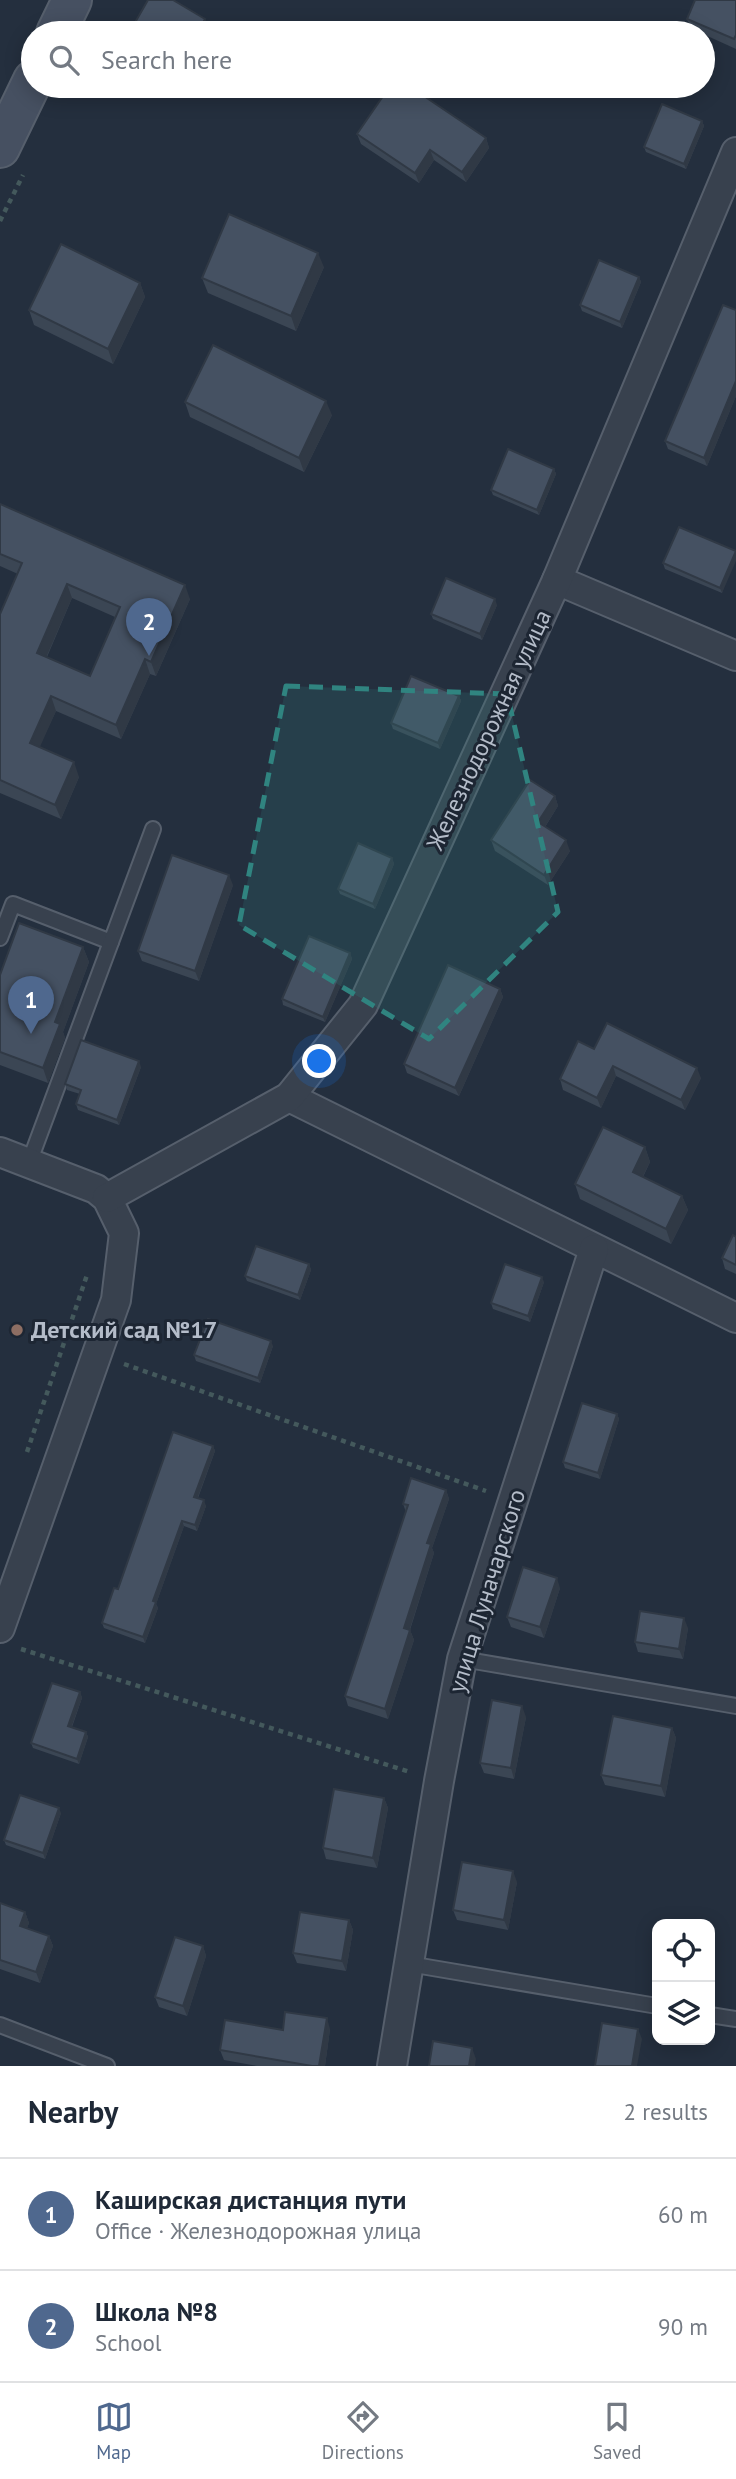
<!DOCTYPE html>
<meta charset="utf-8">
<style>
body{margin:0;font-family:"PT Sans",sans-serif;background:#f6f6f7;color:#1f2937}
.controls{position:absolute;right:21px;bottom:21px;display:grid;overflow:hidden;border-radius:14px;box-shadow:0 4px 18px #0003}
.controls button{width:63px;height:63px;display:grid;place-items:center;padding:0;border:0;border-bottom:2px solid #e0e1e3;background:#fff;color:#1f2937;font:35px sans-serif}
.you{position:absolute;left:320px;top:1062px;width:24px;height:24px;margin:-18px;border:5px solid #fff;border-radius:50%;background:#1a73e8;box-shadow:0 0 0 10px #1a73e833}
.badge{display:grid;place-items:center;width:46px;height:46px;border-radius:50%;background:#4f688e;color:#fff;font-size:23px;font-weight:700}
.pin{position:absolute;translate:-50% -58px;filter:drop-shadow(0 2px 4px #0008)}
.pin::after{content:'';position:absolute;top:37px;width:24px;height:21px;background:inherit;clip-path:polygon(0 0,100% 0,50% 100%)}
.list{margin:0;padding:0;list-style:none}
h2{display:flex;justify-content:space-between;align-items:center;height:91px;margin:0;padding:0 28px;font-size:30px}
h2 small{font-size:23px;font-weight:400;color:#747a83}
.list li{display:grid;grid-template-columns:46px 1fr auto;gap:21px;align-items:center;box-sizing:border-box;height:112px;padding:0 28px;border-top:2px solid #e0e1e3}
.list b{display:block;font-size:26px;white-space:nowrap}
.list p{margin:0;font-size:23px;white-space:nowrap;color:#747a83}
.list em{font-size:23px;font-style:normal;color:#747a83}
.icon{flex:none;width:38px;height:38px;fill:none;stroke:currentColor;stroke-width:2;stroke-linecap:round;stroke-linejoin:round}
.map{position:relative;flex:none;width:736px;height:2066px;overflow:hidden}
.search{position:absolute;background:#fff;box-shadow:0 4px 18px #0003;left:21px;right:21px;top:21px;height:77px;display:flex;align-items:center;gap:18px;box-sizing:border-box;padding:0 24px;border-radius:38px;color:#747a83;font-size:26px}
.sheet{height:315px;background:#fff}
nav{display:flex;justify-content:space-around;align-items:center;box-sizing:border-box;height:98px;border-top:2px solid #e0e1e3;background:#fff;font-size:19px;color:#747a83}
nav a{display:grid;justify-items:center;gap:4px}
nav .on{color:#4f688e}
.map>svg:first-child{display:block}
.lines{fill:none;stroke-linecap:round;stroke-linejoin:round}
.service-casing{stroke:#565f6c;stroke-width:18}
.minor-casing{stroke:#565f6c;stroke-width:32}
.secondary-casing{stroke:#565f6c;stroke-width:42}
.path{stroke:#44595c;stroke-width:4.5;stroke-dasharray:5 5;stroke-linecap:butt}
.service{stroke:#38414e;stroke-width:14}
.minor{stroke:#38414e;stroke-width:28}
.secondary{stroke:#465061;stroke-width:38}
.wall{fill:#3b4654;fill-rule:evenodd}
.shaded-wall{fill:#303945}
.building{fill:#455162;stroke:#303945;stroke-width:2;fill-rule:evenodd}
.marked{fill:#308480;fill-opacity:0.2;stroke:#308480;stroke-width:5;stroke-dasharray:14 9;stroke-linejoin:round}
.education-dot{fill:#8d6e63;stroke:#1d2633;stroke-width:2.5}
.labels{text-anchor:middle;stroke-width:6;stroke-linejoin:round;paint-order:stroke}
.street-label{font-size:24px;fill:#b4bcc9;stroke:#1d2633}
.poi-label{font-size:24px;font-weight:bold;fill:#b4bcc9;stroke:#1d2633;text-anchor:start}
</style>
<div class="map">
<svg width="736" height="2066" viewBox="0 0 736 2066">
<rect width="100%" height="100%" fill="#242f3e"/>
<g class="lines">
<!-- service casing -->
<g class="service-casing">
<g id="service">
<polyline points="0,938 13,904 111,942"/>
<polyline points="29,1163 153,829"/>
<polyline points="462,1659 736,1706"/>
<polyline points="409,1964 657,2006"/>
<polyline points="710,2015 736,2019"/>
<polyline points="0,2025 107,2066"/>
</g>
</g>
<!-- minor casing -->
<g class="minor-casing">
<g id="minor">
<polyline points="557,580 736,656"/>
<polyline points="289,1097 736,1318"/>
<polyline points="0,1152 96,1189 107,1198 124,1233 116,1300 0,1628"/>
<polyline points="107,1198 289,1097 363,1005 557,580 736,152"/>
<polyline points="392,2066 439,1781 462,1659 594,1249"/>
</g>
</g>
<!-- secondary casing -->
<g class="secondary-casing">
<g id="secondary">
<polyline points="56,33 72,0"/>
<polyline points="0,148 33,80"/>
</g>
</g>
<!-- path -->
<g class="path">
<polyline points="0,221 23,175"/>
<polyline points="124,1364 486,1491"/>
<polyline points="27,1452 87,1275"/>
<polyline points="21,1649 410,1772"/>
</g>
<!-- service -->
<use href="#service" class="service"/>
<!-- minor -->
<use href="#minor" class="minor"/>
<!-- secondary -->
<use href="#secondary" class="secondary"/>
</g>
<!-- wall -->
<g class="wall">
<polygon points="736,0 736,49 703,34 703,33 691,29 687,19"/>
<polygon points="702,121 704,126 686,169 646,152 644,147"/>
<polygon points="357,134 486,138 489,148 466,182 434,160 419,183 361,144"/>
<polygon points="324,267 296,331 208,293 202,278"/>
<polygon points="639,277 641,282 622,328 582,311 580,305"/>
<polygon points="140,283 145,297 113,364 34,325 29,310"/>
<polygon points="736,310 736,396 707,466 668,449 665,441"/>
<polygon points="185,402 332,415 304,472 190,417"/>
<polygon points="554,469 556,474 539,515 493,495 491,490"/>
<path d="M0,504L190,599L156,676L150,674L121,739L56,711L39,747L79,777L61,819L0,793V614L18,574L0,566ZM72,598L115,617L90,676L47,657Z"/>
<polygon points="736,551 722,593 665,569 663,563"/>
<polygon points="497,605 482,640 433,619 431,614"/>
<polygon points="459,696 461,701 440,749 393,729 391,723"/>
<polygon points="555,796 558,806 545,827 570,851 548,885 495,851 491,840"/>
<polygon points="392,858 394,864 375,909 340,894 338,889"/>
<polygon points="233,885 199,981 142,961 138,951"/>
<polygon points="83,947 89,962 63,1032 65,1038 48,1083 0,1065 0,975"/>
<polygon points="350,953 352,959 325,1022 283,1005 282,999"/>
<polygon points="500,989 503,997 459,1096 407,1073 404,1064"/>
<polygon points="594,1049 701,1078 685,1110 616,1076 601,1108 563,1090 560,1079"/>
<polygon points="141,1067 119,1125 78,1110 76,1104 80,1094 67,1090 65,1084"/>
<polygon points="645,1147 650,1162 643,1177 682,1196 688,1210 671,1244 580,1199 575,1184"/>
<polygon points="736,1237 736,1274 725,1269 722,1258"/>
<polygon points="309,1264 311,1270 300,1300 247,1281 245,1276"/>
<polygon points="544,1282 530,1322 493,1309 491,1303"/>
<polygon points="273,1346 260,1383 196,1361 194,1355"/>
<polygon points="617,1414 619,1419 600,1479 565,1468 563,1462"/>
<polygon points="213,1446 215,1451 198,1498 206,1506 197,1531 184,1526 156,1604 158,1608 145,1643 104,1628 102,1623 118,1589"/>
<polygon points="446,1490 449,1499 432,1548 434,1553 410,1630 414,1640 388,1719 348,1706 345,1696 406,1512 403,1504"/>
<polygon points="560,1588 544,1638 511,1627 507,1617"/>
<polygon points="688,1628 683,1659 638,1652 635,1642"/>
<polygon points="80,1692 82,1698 72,1727 86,1732 88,1737 79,1764 33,1748 31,1743"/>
<polygon points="526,1717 514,1779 484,1773 480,1763"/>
<polygon points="672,1728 676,1738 665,1797 605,1785 601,1775"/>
<polygon points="384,1798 388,1808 377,1868 326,1859 323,1848"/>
<polygon points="61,1813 45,1859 6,1845 4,1840"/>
<polygon points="517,1882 508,1930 457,1920 453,1910"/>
<polygon points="0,1903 25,1912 29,1923 27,1928 49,1936 53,1946 40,1983 0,1969"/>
<polygon points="349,1920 353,1930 346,1971 297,1963 293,1953"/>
<polygon points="203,1946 206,1956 187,2016 159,2007 155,1997"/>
<polygon points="330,2029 325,2066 257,2066 224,2060 220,2050 283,2030"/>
</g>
<!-- shaded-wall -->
<g class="shaded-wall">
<polygon points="205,19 209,30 207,33 197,33"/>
<polygon points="702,121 704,126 686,169 684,164"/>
<polygon points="486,138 489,148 466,182 462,172"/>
<polygon points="430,150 434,160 419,183 415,173"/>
<polygon points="318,253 324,267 296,331 291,316"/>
<polygon points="639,277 641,282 622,328 620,322"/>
<polygon points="140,283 145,297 113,364 108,349"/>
<polygon points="736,381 736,396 707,466 704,458"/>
<polygon points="326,401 332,415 304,472 299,458"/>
<polygon points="554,469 556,474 539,515 537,510"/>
<polygon points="736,551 736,561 722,593 720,588"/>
<polygon points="67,584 72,598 42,667 37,653"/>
<polygon points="185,585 190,599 156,676 151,662"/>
<polygon points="495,599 497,605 482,640 480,634"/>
<polygon points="145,659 150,674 121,739 116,725"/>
<polygon points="51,696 56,711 35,758 30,743"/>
<polygon points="459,696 461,701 440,749 438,743"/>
<polygon points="74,762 79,777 61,819 55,805"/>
<polygon points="555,796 558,806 541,833 538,822"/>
<polygon points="566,840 570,851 548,885 544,875"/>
<polygon points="392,858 394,864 375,909 373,904"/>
<polygon points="229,875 233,885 199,981 195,971"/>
<polygon points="83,947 89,962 63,1032 65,1038 48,1083 43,1068 55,1022"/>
<polygon points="350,953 352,959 325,1022 323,1017"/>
<polygon points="500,989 503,997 459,1096 455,1088"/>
<polygon points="139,1061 141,1067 119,1125 117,1120"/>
<polygon points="613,1066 616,1076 601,1108 597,1098"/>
<polygon points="697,1068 701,1078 685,1110 681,1100"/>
<polygon points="645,1147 650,1162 638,1186 633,1172"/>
<polygon points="682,1196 688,1210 671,1244 666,1229"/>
<polygon points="309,1264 311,1270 300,1300 298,1295"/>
<polygon points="542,1277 544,1282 530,1322 528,1316"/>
<polygon points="271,1341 273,1346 260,1383 258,1378"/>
<polygon points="617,1414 619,1419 600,1479 598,1473"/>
<polygon points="213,1446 215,1451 196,1502 194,1497"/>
<polygon points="446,1490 449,1499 432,1548 434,1553 407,1638 404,1628 427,1543"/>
<polygon points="204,1500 206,1506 197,1531 195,1525"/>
<polygon points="182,1521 184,1526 156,1604 158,1608 145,1643 143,1637 153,1601"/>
<polygon points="557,1578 560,1588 544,1638 540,1627"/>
<polygon points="684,1618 688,1628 683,1659 679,1649"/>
<polygon points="410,1630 414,1640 388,1719 385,1709"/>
<polygon points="80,1692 82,1698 70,1731 68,1726"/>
<polygon points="522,1706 526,1717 514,1779 511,1768"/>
<polygon points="672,1728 676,1738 665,1797 661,1786"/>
<polygon points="86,1732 88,1737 79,1764 77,1759"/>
<polygon points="384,1798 388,1808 377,1868 373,1858"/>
<polygon points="59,1808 61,1813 45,1859 43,1853"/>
<polygon points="513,1871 517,1882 508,1930 504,1920"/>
<polygon points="25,1912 29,1923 24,1936 20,1926"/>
<polygon points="349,1920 353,1930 346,1971 342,1961"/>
<polygon points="49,1936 53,1946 40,1983 36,1972"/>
<polygon points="203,1946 206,1956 187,2016 183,2006"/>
<polygon points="327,2018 330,2029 325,2066 319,2066"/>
<polygon points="638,2029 642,2039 637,2066 632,2066"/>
<polygon points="472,2048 476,2059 475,2066 469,2066"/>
</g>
<!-- building -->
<g class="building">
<polygon points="148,0 173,0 205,19 197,33 129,33"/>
<polygon points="695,0 736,0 736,35 734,39 687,19"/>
<polygon points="390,86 409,86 486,138 462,172 430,150 415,173 357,134"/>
<polygon points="662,104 702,121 684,164 644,147"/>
<polygon points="229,214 318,253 291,316 202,278"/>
<polygon points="61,244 140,283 108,349 29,310"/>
<polygon points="599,260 639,277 620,322 580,305"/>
<polygon points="723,305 736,310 736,381 704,458 665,441"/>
<polygon points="213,345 326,401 299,458 185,402"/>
<polygon points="508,449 554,469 537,510 491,490"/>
<path d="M0,504L185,585L151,662L145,659L116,725L51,696L30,743L74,762L55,805L0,780V614L22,563L0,554ZM67,584L120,607L90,676L37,653Z"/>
<polygon points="679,527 736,551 720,588 663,563"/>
<polygon points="446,578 495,599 480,634 431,614"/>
<polygon points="411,676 459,696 438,743 391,723"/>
<polygon points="530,780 555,796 538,822 566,840 544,875 491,840"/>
<polygon points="358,843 392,858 373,904 338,889"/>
<polygon points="172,855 229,875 195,971 138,951"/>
<polygon points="19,923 83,947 55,1022 60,1024 43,1068 0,1052 0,975"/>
<polygon points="309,936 350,953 323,1017 282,999"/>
<polygon points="448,965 500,989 455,1088 404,1064"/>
<polygon points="607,1023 697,1068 681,1100 613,1066 597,1098 560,1079 578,1041 594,1049"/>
<polygon points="81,1040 139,1061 117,1120 76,1104 81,1090 65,1084"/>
<polygon points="603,1127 645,1147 633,1172 682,1196 666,1229 575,1184"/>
<polygon points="733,1235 736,1237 736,1265 722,1258"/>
<polygon points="256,1246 309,1264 298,1295 245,1276"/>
<polygon points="505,1264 542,1277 528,1316 491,1303"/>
<polygon points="208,1319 271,1341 258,1378 194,1355"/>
<polygon points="582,1403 617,1414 598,1473 563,1462"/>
<polygon points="173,1432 213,1446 194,1497 204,1500 195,1525 182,1521 153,1601 156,1602 143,1637 102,1623 114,1588 118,1589"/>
<polygon points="411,1478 446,1490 427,1543 431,1544 404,1628 410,1630 385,1709 345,1696 408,1505 403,1504"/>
<polygon points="523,1567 557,1578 540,1627 507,1617"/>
<polygon points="640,1611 684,1618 679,1649 635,1642"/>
<polygon points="52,1683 80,1692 68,1726 86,1732 77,1759 31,1743"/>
<polygon points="492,1700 522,1706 511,1768 480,1763"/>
<polygon points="613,1716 672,1728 661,1786 601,1775"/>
<polygon points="334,1789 384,1798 373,1858 323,1848"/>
<polygon points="20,1795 59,1808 43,1853 4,1840"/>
<polygon points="462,1862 513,1871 504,1920 453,1910"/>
<polygon points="0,1903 25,1912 20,1926 49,1936 36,1972 0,1960"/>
<polygon points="300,1912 349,1920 342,1961 293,1953"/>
<polygon points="175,1937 203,1946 183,2006 155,1997"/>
<polygon points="285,2012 327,2018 319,2066 312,2066 220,2050 225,2020 283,2030"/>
<polygon points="602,2023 638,2029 632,2066 595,2066"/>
<polygon points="433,2041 472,2048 469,2066 429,2066"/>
</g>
<!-- marked area -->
<path class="marked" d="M286,686L507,694L558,912L429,1039L239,925Z"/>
<!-- markers -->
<circle class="education-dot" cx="17" cy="1330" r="7"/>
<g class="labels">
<!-- street labels -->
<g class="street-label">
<text transform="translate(489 730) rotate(-65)" y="8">Железнодорожная улица</text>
<text transform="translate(487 1591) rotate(-73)" y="8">улица Луначарского</text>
</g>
<!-- poi labels -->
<g class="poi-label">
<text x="31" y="1338">Детский сад №17</text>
</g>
</g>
</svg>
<div class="controls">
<button><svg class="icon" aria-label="locate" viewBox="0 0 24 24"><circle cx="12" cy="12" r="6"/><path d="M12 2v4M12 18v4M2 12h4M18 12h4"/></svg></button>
<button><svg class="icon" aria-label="layers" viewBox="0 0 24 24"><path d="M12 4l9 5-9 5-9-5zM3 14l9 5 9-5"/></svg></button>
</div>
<div class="you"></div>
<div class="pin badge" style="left:31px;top:1034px">1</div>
<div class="pin badge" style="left:149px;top:656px">2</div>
<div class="search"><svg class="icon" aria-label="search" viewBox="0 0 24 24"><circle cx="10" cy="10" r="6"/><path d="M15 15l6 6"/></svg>Search here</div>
</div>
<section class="sheet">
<h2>Nearby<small>2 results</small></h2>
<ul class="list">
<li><span class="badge">1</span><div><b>Каширская дистанция пути</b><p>Office · Железнодорожная улица</p></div><em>60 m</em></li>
<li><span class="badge">2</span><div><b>Школа №8</b><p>School</p></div><em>90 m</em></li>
</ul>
</section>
<nav>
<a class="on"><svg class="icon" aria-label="map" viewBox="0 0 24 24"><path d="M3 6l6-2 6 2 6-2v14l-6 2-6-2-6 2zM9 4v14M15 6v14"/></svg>Map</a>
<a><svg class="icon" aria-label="directions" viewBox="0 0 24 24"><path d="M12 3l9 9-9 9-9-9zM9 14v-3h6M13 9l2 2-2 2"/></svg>Directions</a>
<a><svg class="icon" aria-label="saved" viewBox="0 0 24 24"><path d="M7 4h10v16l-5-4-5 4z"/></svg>Saved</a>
</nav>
